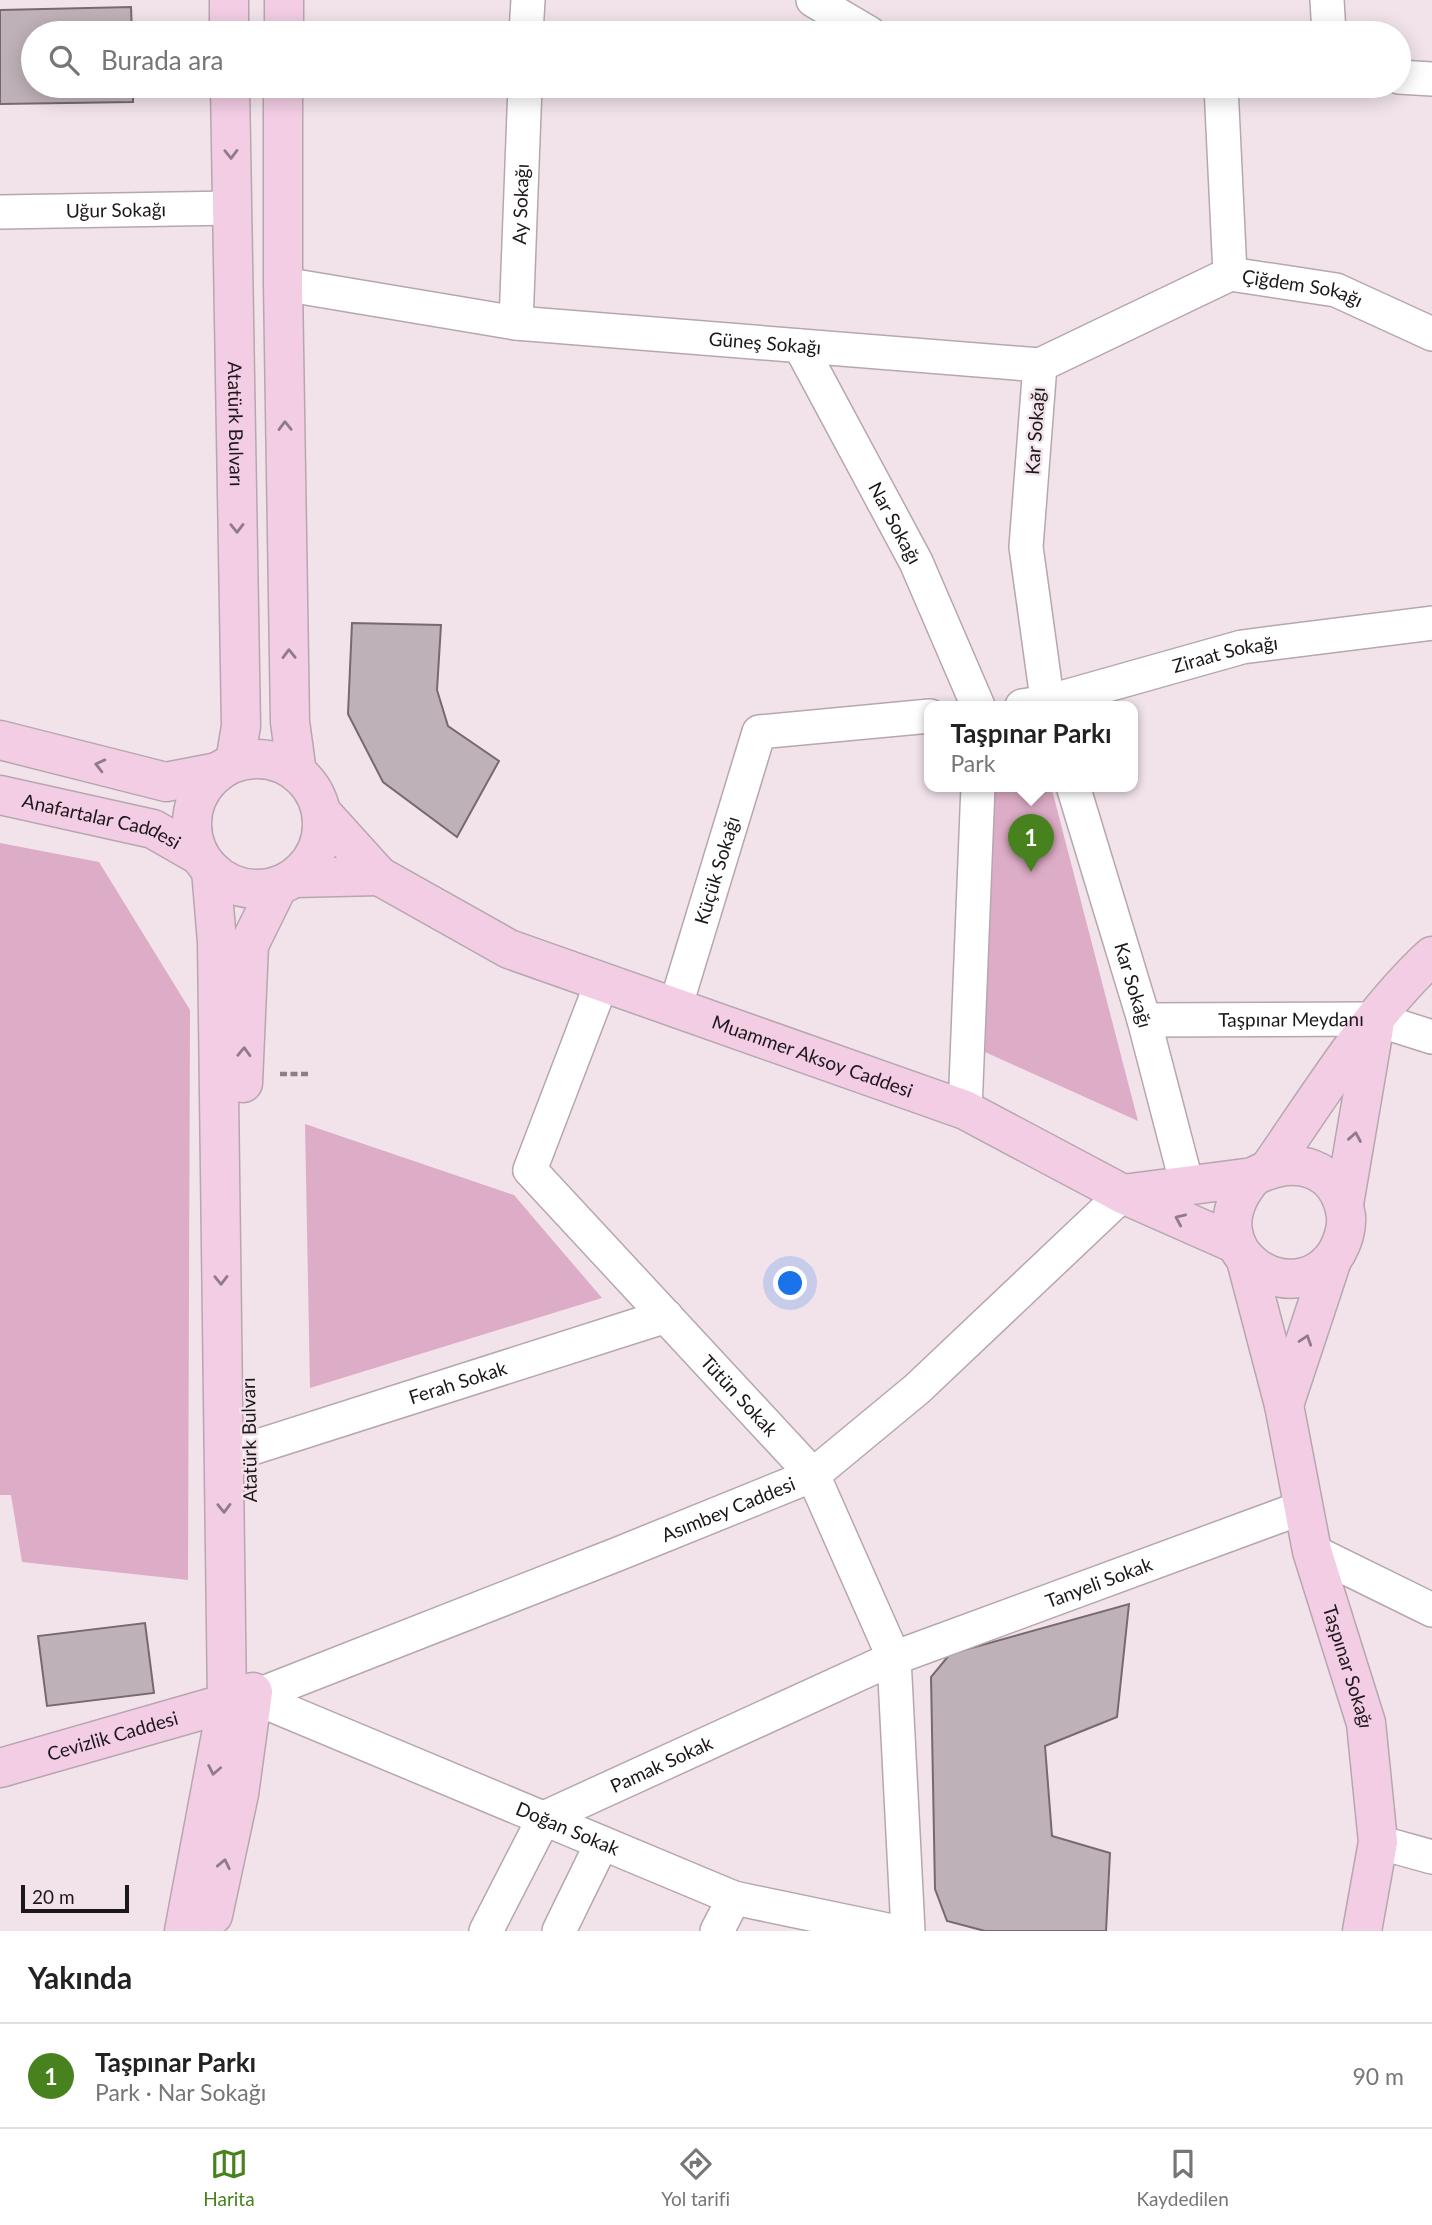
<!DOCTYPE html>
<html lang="tr">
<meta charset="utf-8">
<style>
body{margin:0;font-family:Lato,sans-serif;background:#f6f6f6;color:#222}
.scale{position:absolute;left:21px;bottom:18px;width:108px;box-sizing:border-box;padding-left:7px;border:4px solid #1c171a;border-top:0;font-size:19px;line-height:24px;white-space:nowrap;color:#1c171a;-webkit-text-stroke:5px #f2e3eb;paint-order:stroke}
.you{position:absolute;left:791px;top:1284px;width:24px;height:24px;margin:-18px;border:5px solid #fff;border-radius:50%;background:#1a73e8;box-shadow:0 0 0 10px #1a73e833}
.badge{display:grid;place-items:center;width:46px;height:46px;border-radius:50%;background:#48821e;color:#fff;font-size:23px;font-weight:700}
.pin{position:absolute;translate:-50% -58px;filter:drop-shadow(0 2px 4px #0008)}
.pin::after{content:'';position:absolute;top:37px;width:24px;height:21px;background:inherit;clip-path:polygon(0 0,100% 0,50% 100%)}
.popup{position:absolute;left:924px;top:701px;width:214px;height:91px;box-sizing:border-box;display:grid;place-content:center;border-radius:14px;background:#fff;filter:drop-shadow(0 2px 5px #0005);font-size:23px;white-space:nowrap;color:#767676}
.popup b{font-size:26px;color:#222}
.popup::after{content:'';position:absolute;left:50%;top:100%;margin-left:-14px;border:14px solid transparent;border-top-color:#fff}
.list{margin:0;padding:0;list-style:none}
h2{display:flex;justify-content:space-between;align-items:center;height:91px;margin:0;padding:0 28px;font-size:30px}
h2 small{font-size:23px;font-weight:400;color:#767676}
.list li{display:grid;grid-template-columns:46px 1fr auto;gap:21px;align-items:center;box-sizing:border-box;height:105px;padding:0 28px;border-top:2px solid #e0e0e0}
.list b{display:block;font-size:26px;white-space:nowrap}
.list p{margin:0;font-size:23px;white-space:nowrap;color:#767676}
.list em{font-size:23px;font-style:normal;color:#767676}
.icon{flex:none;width:38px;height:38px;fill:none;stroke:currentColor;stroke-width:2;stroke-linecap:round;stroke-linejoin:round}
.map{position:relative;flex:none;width:1432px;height:1931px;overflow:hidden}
.search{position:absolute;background:#fff;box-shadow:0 4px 18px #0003;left:21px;right:21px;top:21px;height:77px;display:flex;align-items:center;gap:18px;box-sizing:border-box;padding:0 24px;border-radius:38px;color:#767676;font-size:26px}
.sheet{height:196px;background:#fff}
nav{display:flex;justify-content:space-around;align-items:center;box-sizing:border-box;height:98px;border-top:2px solid #e0e0e0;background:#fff;font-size:19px;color:#767676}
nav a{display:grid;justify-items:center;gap:4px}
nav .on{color:#48821e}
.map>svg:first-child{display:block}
.green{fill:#ddacc6}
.building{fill:#bfb1b8;stroke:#76696f;stroke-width:2}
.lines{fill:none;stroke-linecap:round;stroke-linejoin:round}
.street-casing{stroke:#b6a7af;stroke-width:36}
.secondary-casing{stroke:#b6a7af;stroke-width:41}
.path{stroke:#897f85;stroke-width:4.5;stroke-dasharray:7 3.5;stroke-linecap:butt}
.street{stroke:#fff;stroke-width:33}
.secondary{stroke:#f2cde4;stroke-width:38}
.oneway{stroke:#927b89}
.labels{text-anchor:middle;stroke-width:5;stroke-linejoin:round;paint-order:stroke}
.street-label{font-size:19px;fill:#1c171a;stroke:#f2e3eb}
</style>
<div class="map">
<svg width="1432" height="1931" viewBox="0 0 1432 1931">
<rect width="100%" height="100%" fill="#f2e3eb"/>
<!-- green -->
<g class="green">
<polygon points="991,786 1051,786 1138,1121 985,1052"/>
<polygon points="0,843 99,862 190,1010 188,1580 22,1562 11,1495 0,1495"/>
<polygon points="305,1124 514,1195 602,1298 310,1388"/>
</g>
<!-- building -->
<g class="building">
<polygon points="131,7 132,33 33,33 33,86 133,86 133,102 0,104 0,10"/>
<polygon points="352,623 441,625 437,690 448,726 499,761 457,837 383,782 348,714"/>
<polygon points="1129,1604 1117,1717 1045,1746 1052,1836 1110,1853 1106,1931 985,1931 947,1921 935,1889 931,1677 950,1654"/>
<polygon points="145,1623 154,1693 47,1706 38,1636"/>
</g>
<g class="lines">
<!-- street casing -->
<g class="street-casing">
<g id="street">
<polyline points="813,0 869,33"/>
<polyline points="1327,0 1329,33"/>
<polyline points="526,33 528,0"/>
<polyline points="1399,77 1432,79"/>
<path id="s1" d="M1221,86L1230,274L1336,290L1432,334"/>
<path id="s2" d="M0,212L232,208"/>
<path id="s3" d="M283,284L516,323L1040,365L1230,274"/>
<path id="s4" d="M516,323L525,86"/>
<path id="s5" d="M800,346L916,562L978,706"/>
<polyline points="1040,365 1026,547 1048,706"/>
<path id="s6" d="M1022,706L1047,702L1242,647L1432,623"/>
<path id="s7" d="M1073,786L1144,1020L1187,1185"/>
<path id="s8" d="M602,982L530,1170L813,1475L894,1658L908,1931"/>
<path id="s9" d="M675,1008L759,732L930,716"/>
<path id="s10" d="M1144,1020L1375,1019L1432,1037"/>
<polyline points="965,1110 978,786"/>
<path id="s11" d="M249,1449L666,1316"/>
<polyline points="1312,1551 1432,1610"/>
<path id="s12" d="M253,1697L618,1554L813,1475L917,1389L1123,1194"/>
<path id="s13" d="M253,1697L734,1898L892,1931"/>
<polyline points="1378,1842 1432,1857"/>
<path id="s14" d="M486,1931L544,1818L894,1658L1304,1507"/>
<polyline points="559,1931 602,1843"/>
<polyline points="717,1931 734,1898"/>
</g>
</g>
<!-- secondary casing -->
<g class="secondary-casing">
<g id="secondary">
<polyline points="229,0 229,33"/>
<polyline points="284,33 284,0"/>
<path id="s15" d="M230,86L241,726L235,762"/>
<polyline points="283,86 283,284 290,722 297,773"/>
<polyline points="0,740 166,782 218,772"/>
<circle cx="257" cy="824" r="65"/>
<path id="s16" d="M0,795L153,829L200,856"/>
<path id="s17" d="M322,813L379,876L509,949L965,1110L1123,1194L1236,1244"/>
<polyline points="294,878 379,876"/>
<polyline points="243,1083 249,945 278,886"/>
<path d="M1270,1167C1319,1097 1369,1014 1432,956"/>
<path d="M1123,1194L1253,1177C1293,1154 1339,1166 1346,1216C1347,1229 1343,1241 1337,1252C1297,1317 1187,1252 1253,1177"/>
<polyline points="1344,1204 1374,1028"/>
<path id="s18" d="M1246,1260L1284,1405L1312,1551L1366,1723L1378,1842L1362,1931"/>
<polyline points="1284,1405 1332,1260"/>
<path id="s19" d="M0,1768L227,1703"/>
<polyline points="213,1915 239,1794 253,1692"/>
<polyline points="184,1931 227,1703 217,942 211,870"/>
</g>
</g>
<!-- path -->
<polyline class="path" points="280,1074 308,1074"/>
<!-- street -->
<use href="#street" class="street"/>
<!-- secondary -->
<use href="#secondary" class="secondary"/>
</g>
<!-- one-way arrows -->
<defs><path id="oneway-chevron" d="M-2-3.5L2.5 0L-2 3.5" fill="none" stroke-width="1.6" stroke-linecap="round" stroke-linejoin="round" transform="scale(1.75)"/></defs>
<g class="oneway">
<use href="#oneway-chevron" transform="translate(231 154) rotate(89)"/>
<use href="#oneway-chevron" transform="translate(285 426) rotate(-91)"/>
<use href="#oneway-chevron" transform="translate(237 528) rotate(89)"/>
<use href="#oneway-chevron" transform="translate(289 654) rotate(-91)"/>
<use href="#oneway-chevron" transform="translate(100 765) rotate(-166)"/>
<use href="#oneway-chevron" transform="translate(244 1052) rotate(-88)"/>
<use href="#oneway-chevron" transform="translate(1355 1137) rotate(-80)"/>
<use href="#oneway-chevron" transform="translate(1180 1219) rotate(-156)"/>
<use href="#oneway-chevron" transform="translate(221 1280) rotate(89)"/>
<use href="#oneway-chevron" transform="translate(1306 1340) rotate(-72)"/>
<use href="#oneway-chevron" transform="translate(224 1508) rotate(89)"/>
<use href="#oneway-chevron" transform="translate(214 1770) rotate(101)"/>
<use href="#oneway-chevron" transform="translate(224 1864) rotate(-78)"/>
</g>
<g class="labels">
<!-- street labels -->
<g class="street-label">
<text dy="7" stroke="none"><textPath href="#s4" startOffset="119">Ay Sokağı</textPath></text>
<text dy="7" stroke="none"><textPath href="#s2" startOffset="116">Uğur Sokağı</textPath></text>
<text dy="7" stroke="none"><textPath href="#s1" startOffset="262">Çiğdem Sokağı</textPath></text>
<text dy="7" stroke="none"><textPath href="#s3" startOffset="486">Güneş Sokağı</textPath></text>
<text dy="7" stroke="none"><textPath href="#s15" startOffset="338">Atatürk Bulvarı</textPath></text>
<text transform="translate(1035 431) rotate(-86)" y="7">Kar Sokağı</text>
<text dy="7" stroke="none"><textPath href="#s5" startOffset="201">Nar Sokağı</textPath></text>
<text dy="7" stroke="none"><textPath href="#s6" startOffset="210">Ziraat Sokağı</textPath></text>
<text dy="7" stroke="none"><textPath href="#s16" startOffset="105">Anafartalar Caddesi</textPath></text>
<text dy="7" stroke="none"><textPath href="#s9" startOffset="144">Küçük Sokağı</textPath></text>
<text dy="7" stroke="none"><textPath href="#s7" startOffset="208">Kar Sokağı</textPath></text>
<text dy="7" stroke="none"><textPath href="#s10" startOffset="147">Taşpınar Meydanı</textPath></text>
<text dy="7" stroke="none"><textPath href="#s17" startOffset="556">Muammer Aksoy Caddesi</textPath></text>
<text dy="7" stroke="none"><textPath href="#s11" startOffset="219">Ferah Sokak</textPath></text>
<text dy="7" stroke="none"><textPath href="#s8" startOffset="509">Tütün Sokak</textPath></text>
<text transform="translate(249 1440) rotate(-91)" y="7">Atatürk Bulvarı</text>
<text dy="7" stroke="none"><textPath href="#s12" startOffset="511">Asımbey Caddesi</textPath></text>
<text dy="7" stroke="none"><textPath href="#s14" startOffset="730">Tanyeli Sokak</textPath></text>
<text dy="7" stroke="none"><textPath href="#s18" startOffset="420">Taşpınar Sokağı</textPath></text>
<text dy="7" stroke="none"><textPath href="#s19" startOffset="117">Cevizlik Caddesi</textPath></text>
<text dy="7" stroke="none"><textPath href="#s14" startOffset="256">Pamak Sokak</textPath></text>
<text dy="7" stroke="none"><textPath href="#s13" startOffset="341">Doğan Sokak</textPath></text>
</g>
</g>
</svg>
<div class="scale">20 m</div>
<div class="you"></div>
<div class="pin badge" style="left:1031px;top:872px">1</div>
<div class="popup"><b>Taşpınar Parkı</b>Park</div>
<div class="search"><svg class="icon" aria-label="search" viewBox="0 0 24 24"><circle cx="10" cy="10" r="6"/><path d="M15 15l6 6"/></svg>Burada ara</div>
</div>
<section class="sheet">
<h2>Yakında<small></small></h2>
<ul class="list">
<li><span class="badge">1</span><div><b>Taşpınar Parkı</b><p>Park · Nar Sokağı</p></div><em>90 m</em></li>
</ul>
</section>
<nav>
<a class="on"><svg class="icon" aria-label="map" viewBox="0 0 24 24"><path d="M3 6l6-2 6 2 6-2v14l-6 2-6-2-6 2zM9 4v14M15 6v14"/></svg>Harita</a>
<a><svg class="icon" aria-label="directions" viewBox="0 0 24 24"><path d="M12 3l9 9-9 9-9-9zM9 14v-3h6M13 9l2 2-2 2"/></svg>Yol tarifi</a>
<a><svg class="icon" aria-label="saved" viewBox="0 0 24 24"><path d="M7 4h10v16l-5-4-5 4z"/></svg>Kaydedilen</a>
</nav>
